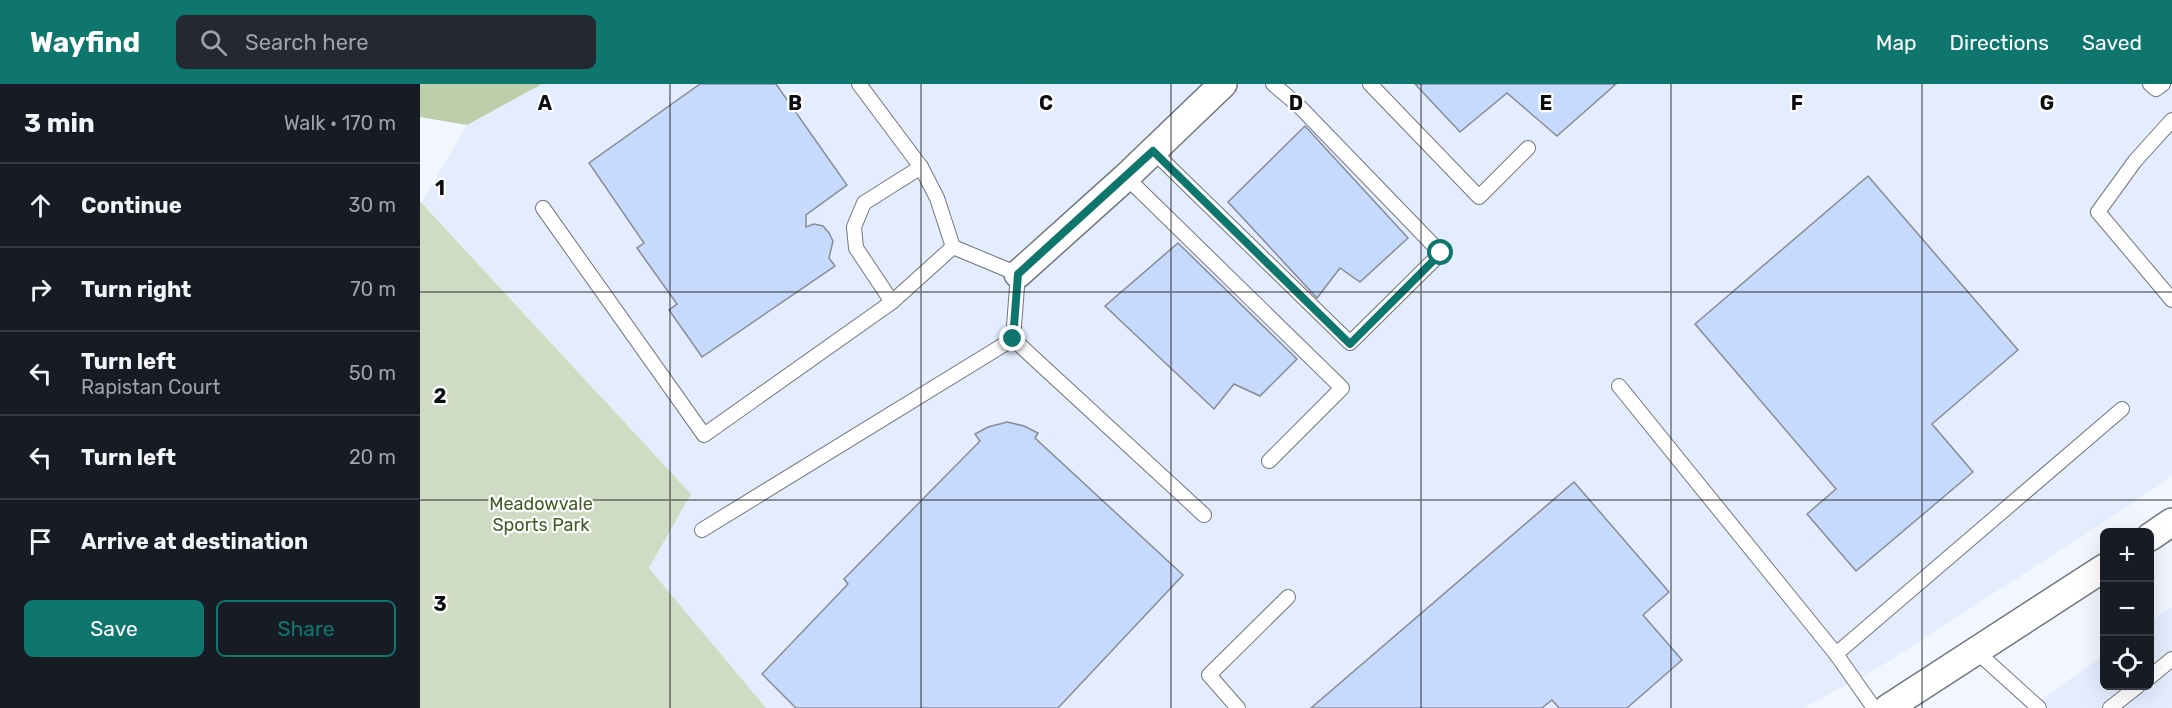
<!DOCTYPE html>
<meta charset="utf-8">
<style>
body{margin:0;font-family:Rubik,sans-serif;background:#242831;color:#f1f3f6}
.controls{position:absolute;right:18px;bottom:18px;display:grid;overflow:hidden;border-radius:9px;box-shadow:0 6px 24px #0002}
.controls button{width:54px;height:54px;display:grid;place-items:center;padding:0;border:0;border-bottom:2px solid #363941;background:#171b24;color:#f1f3f6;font:30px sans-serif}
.stop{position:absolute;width:18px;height:18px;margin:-14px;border:4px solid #0f766e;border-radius:50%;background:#fff}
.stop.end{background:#0f766e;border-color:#fff;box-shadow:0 2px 6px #0008}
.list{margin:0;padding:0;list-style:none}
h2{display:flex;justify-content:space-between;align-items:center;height:78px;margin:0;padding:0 24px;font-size:26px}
h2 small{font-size:20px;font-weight:400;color:#9ea1a6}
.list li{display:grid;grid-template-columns:39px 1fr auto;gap:18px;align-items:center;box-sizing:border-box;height:84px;padding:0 24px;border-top:2px solid #363941}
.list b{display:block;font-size:22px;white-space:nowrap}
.list p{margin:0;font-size:20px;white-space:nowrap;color:#9ea1a6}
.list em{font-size:20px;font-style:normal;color:#9ea1a6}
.actions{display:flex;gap:12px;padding:18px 24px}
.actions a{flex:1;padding:14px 0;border:2px solid #0f766e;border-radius:9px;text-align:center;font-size:21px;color:#0f766e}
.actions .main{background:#0f766e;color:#fff}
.icon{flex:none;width:33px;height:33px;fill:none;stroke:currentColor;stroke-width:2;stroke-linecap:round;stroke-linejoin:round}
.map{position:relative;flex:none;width:1752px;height:624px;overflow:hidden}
header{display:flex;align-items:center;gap:36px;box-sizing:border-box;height:84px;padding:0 30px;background:#0f766e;color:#fff}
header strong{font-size:28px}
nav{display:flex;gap:33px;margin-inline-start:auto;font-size:21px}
.search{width:420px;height:54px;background:#242831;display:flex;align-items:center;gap:15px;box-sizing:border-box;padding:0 21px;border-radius:9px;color:#9ea1a6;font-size:22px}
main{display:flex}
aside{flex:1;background:#171b24}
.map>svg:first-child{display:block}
.built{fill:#e4edfe}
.green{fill:#d0dbc4}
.forest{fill:#bdceaa}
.building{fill:#c5dafc;stroke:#878c95;stroke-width:1.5}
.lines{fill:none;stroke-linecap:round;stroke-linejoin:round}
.lane-casing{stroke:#71767e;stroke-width:16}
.street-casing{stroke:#71767e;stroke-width:30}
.lane{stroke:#fff;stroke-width:14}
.street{stroke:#fff;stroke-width:27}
.route{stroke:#0f766e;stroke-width:8}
.grid{fill:none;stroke:#0b0d10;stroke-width:1.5;stroke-opacity:0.55}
.labels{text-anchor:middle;stroke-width:4.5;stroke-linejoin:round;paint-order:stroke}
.park-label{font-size:18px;fill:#445a26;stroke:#fff}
.grid-label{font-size:20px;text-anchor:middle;font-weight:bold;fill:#0b0d10;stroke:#fff;stroke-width:4.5;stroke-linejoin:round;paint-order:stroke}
</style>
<header>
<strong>Wayfind</strong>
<div class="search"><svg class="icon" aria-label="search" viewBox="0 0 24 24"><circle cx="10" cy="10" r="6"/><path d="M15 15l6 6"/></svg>Search here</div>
<nav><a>Map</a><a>Directions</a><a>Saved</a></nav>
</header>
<main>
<aside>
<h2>3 min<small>Walk · 170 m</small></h2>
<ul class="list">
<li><svg class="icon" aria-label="ahead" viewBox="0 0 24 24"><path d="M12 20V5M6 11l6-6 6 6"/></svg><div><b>Continue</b></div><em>30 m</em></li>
<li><svg class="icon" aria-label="right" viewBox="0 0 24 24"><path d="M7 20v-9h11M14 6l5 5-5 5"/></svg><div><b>Turn right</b></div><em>70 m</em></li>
<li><svg class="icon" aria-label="left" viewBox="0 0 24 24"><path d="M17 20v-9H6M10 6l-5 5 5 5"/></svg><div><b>Turn left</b><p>Rapistan Court</p></div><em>50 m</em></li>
<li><svg class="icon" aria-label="left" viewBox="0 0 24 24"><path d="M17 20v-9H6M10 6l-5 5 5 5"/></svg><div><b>Turn left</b></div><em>20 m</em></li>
<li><svg class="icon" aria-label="arrive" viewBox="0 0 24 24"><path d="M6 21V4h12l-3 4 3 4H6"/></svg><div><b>Arrive at destination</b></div></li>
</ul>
<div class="actions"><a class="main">Save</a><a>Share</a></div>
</aside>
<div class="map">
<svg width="1752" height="624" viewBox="0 0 1752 624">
<rect width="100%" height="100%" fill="#f2f6fe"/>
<!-- built -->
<g class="built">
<polygon points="122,0 1752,0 1752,391 1713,419 1464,580 1383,624 346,624 229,484 271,410 2,118 47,41"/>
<polygon points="1752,523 1752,624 1610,624 1684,571 1684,602 1730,602 1730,539"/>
</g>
<!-- green -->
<polygon class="green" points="0,117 271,410 229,484 346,624 0,624"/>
<!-- forest -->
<polygon class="forest" points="0,0 122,0 47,41 0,33"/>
<!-- building -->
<g class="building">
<polygon points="280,0 356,0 427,101 386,131 386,143 394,140 403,142 409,149 413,157 409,174 415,182 282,273 249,226 257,220 217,164 224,159 169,79"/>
<polygon points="995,0 1196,0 1137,52 1087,9 1040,48"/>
<polygon points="885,42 988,154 940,198 920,184 897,214 808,118"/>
<polygon points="1448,92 1598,266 1512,340 1553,388 1436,487 1387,430 1416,405 1275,240"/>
<polygon points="758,159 877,275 840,312 814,300 794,325 685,222"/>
<polygon points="587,338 604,342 618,349 615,354 763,491 638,624 376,624 342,590 428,500 424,495 560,357 555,350 568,343"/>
<polygon points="1154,398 1249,508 1223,531 1262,576 1207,624 1139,624 1132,616 1122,624 891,624"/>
</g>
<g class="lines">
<!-- lane casing -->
<g class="lane-casing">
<g id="lane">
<polyline points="439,0 501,83 517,114 533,163 598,190 593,255 784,431"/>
<polyline points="950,0 1059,113 1108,64"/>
<polyline points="1730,0 1736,5 1743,0"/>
<polyline points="1752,36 1715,77 1678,128 1752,216"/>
<polyline points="733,67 930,259 1021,169 879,22 853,0"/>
<polyline points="706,93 922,304 849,377"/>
<polyline points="123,124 284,351 472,218 533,163"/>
<polyline points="472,218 436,164 434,143 444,119 501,83"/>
<polyline points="1199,302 1416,570 1454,624"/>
<polyline points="282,446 593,255"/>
<polyline points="1556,567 1619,624"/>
<polyline points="1416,570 1702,325"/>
<polyline points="1730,593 1752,575"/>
<polyline points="818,624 789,591 868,513"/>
<polyline points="1690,624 1718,602"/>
</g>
</g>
<!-- street casing -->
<g class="street-casing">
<g id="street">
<polyline points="598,190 706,93 803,0"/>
<polyline points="1730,453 1752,438"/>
<polyline points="1468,624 1684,484"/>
</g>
</g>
<!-- lane -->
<use href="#lane" class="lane"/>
<!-- street -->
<use href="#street" class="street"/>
</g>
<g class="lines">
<!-- route -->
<polyline class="route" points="593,255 598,190 733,67 930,260 1021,169"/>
</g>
<!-- grid -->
<path class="grid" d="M250,0V624M501,0V624M751,0V624M1001,0V624M1251,0V624M1502,0V624M0,208H1752M0,416H1752"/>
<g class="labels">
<!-- park labels -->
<g class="park-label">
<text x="121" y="426">Meadowvale<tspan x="121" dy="21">Sports Park</tspan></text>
</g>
</g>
<g class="grid-label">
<text x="125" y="26">A</text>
<text x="375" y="26">B</text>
<text x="626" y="26">C</text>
<text x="876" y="26">D</text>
<text x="1126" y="26">E</text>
<text x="1377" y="26">F</text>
<text x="1627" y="26">G</text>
<text x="20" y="111">1</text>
<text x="20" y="319">2</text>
<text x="20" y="527">3</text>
</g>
</svg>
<div class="controls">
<button>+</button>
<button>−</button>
<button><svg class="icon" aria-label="locate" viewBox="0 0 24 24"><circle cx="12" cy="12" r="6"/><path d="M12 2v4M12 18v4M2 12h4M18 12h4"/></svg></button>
</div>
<div class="stop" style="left:1021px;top:169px"></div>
<div class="stop end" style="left:593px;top:255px"></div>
</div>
</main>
